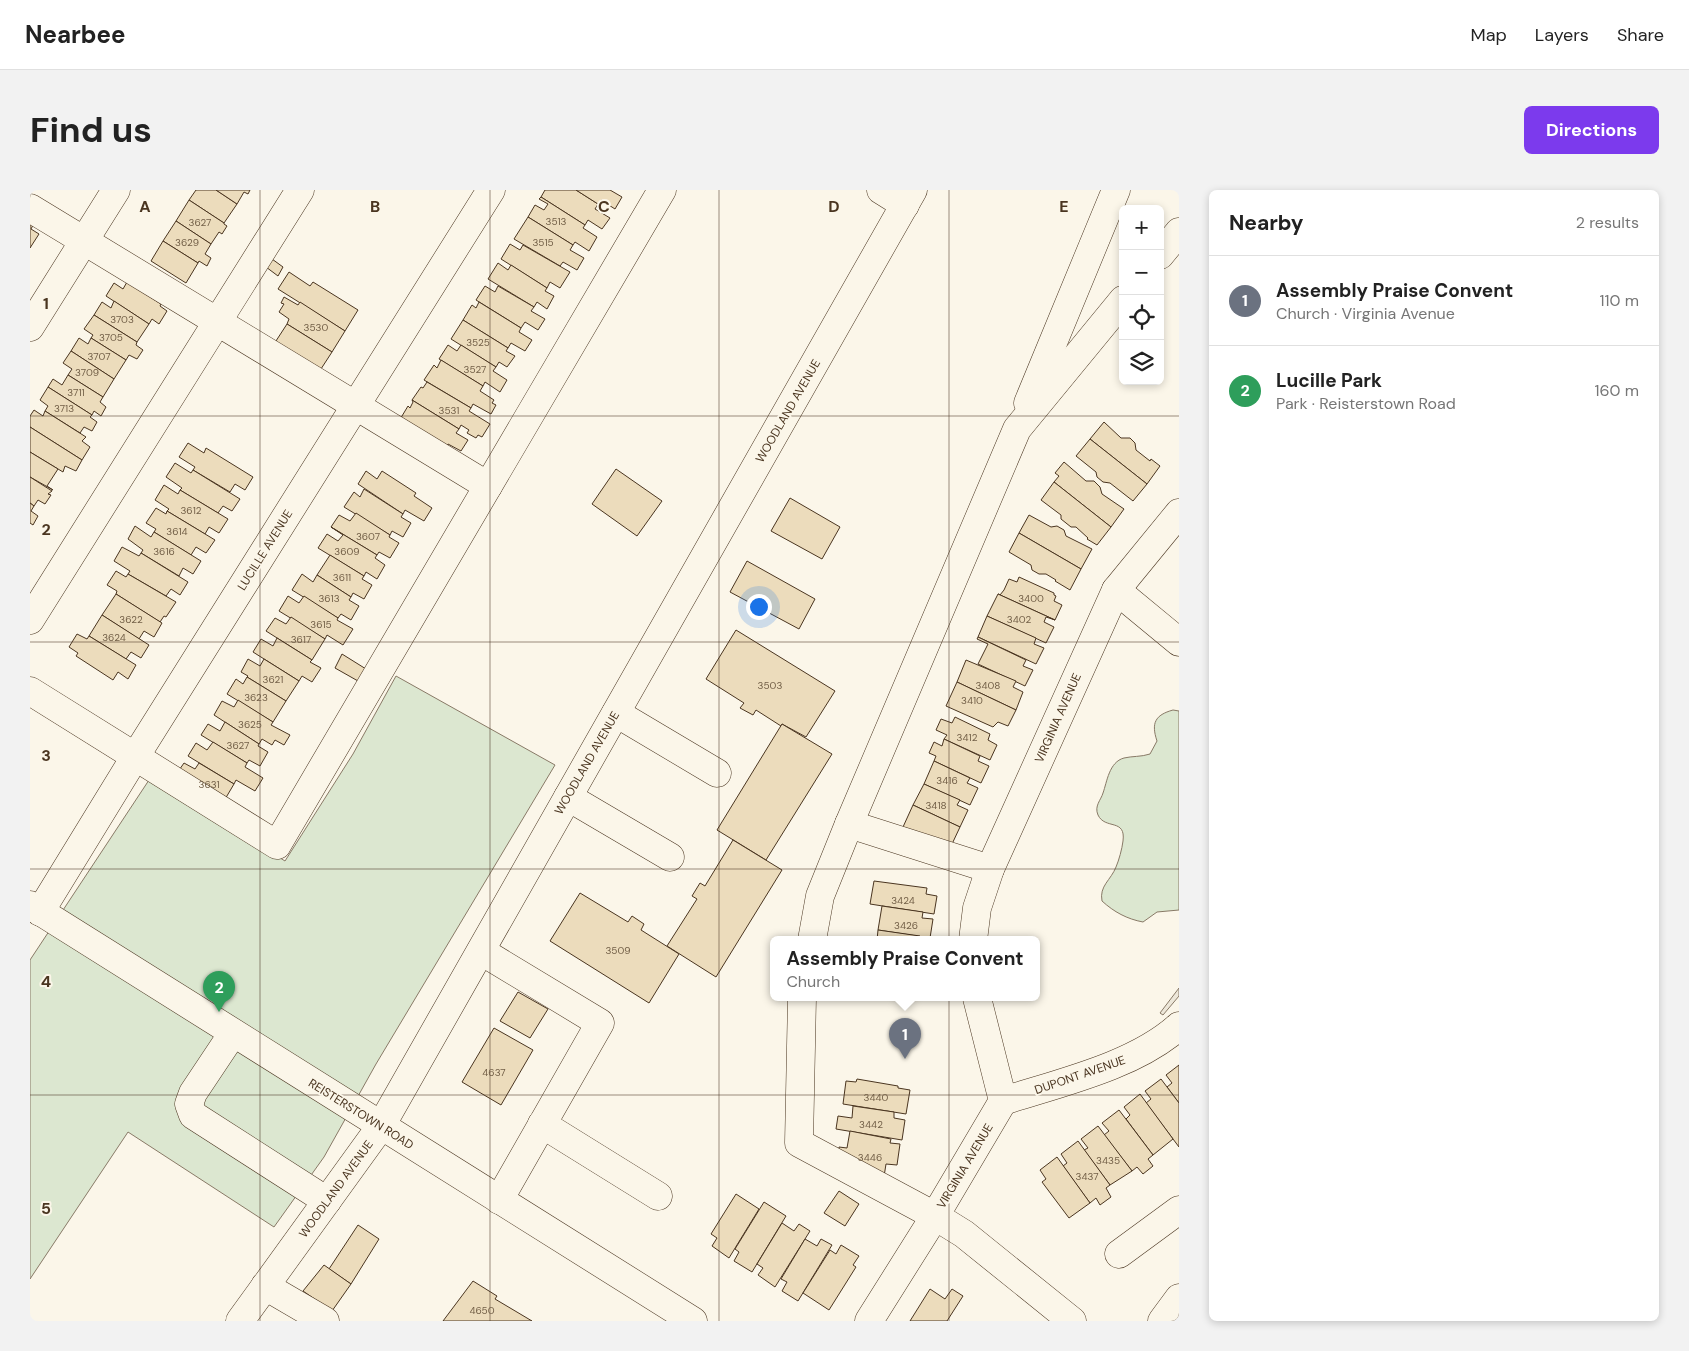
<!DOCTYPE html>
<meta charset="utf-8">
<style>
body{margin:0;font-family:"DM Sans",sans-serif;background:#f2f2f2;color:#222}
.controls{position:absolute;right:15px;top:15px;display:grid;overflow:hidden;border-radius:8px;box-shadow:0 2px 8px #0003}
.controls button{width:45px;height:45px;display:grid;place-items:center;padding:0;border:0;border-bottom:1px solid #e0e0e0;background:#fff;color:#222;font:25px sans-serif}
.you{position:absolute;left:728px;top:416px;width:18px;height:18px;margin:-12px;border:4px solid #fff;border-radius:50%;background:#1a73e8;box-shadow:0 0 0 8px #1a73e833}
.badge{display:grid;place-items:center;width:32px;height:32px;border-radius:50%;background:#7c3aed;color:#fff;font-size:16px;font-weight:700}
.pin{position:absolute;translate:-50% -41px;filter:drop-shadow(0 1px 2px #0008)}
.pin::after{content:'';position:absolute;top:26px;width:18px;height:15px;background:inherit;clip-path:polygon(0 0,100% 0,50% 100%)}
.popup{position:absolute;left:740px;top:746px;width:270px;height:65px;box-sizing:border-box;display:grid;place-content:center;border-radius:8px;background:#fff;filter:drop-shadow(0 1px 4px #0005);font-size:16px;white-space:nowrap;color:#767676}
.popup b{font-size:19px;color:#222}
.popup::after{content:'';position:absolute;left:50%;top:100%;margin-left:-10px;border:10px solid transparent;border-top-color:#fff}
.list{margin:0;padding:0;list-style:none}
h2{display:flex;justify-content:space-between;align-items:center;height:65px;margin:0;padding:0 20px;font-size:21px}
h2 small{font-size:16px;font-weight:400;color:#767676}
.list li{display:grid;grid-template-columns:32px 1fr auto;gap:15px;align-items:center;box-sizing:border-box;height:90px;padding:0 20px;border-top:1px solid #e0e0e0}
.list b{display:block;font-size:19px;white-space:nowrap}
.list p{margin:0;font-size:16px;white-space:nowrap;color:#767676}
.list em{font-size:16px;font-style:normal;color:#767676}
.icon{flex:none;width:28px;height:28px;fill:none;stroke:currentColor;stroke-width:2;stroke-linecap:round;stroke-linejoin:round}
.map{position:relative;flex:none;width:1149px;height:1131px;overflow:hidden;border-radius:8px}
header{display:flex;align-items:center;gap:30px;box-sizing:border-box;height:70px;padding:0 25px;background:#fff;border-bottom:1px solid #e0e0e0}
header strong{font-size:24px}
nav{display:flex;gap:28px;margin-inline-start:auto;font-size:18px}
.intro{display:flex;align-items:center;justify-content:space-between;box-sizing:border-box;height:120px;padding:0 30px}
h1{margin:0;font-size:35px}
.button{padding:12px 22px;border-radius:8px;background:#7c3aed;color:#fff;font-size:18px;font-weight:700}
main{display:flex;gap:30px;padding:0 30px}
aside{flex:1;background:#fff;border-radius:8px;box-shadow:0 2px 8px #0003}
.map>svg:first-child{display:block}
.green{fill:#dce7d0;stroke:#887966}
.parking{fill:#ede7d9;stroke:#887966}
.building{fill:#ecdcbc;stroke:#4a3520}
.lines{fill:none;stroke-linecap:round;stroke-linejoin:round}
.minor-casing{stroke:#4a3520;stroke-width:29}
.major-casing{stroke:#4a3520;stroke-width:29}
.minor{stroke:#fbf6e9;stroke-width:28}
.major{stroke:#fbf6e9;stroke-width:28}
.grid{fill:none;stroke:#4a3520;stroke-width:1;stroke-opacity:0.55}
.labels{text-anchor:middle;stroke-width:4;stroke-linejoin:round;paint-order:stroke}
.number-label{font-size:10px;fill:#725f47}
.street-label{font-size:12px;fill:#4a3520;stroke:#fbf6e9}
.grid-label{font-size:16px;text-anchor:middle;font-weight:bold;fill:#4a3520;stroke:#fbf6e9;stroke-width:4;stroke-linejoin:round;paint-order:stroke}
</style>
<header>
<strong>Nearbee</strong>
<nav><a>Map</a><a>Layers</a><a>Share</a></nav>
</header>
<div class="intro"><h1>Find us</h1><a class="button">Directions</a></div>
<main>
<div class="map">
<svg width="1149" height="1131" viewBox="0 0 1149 1131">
<rect width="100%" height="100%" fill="#fbf6e9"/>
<!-- green -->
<g class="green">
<polygon points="366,486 525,575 346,874 294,967 244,1037 98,942 0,1089 0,770 121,587 255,671 323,564"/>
<path d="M1143,520L1149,521V720L1127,722L1113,732C1097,729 1084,722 1072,711C1069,696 1081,690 1086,677C1089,670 1092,659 1093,651C1096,628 1075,640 1068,625C1064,616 1071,610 1073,603C1077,592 1079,572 1094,568C1102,566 1111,567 1120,564L1127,551C1121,533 1125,525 1143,520Z"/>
</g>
<!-- parking -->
<polygon class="parking" points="1149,798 1149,806 1133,825 1130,823"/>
<!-- building -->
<g class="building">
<polygon points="166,0 186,0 207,14 194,33 159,10"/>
<polygon points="186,0 220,0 218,4 214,2 207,14"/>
<polygon points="515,0 546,0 568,14 565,19 580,28 572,39 558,30 555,35 511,7"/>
<polygon points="546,0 580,0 592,7 585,19 571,10 568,14"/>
<polygon points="511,7 555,35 553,38 567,47 559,61 545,52 543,55 498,27 505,15 514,20 518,14 509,9"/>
<polygon points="159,10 194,33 194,34 197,36 192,44 189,42 181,54 146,31"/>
<polygon points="498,27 543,55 540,60 554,68 547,80 533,72 530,76 484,49"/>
<polygon points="146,31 181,54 175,64 181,68 177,76 169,71 168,73 133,51"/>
<polygon points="0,33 3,35 1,39 9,44 0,58"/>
<polygon points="133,51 168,73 156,93 121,71"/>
<polygon points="480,54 490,60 493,55 540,82 530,98 520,92 517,98 471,69"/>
<polygon points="242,69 253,77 248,86 236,77"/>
<polygon points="468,73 478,80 481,75 517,98 515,101 524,106 517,119 507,112 504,117 458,89"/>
<polygon points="259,82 280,96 283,92 328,120 315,141 248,99"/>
<polygon points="97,92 131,114 130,116 137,121 129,134 122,129 119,134 76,106 84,93 93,99"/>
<polygon points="455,96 465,102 468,96 504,117 501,121 515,129 508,140 495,132 491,138 446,110"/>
<polygon points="254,107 268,115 270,112 315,141 302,162 257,134 259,129 249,122 254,114 251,113"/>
<polygon points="84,111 119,134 107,152 64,125 72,112 81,118"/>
<polygon points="449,112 491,138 489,142 502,150 495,161 481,153 478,158 433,130 442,115 446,118"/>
<polygon points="64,125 107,152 106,155 113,160 107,169 99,165 96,170 61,148 63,145 54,139"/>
<polygon points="433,130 478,158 476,161 485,166 477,177 469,172 466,177 421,149"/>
<polygon points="257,134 302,162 289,182 244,154"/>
<polygon points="49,148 58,154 61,148 96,170 84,189 41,161"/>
<polygon points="418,155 427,161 431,155 466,177 463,181 477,190 470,202 455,192 453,196 409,169"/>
<polygon points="41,161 84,189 73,207 38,185 42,179 33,173"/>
<polygon points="411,170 453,196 450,201 464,210 462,213 466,215 461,224 443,214 441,218 394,190 404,175 407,178"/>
<polygon points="38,185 73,207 70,212 76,217 71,226 64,221 62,225 18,197 23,189 32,195"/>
<polygon points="397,192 441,218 439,221 460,234 452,247 448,245 446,248 437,243 439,240 431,235 429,239 382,210 391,197 393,198"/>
<polygon points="18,197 62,225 60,227 67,232 62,241 54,237 50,243 15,221 18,216 10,210"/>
<polygon points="382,210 429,239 426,243 438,250 431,261 418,254 415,259 369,231 378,216 380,218 383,212"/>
<polygon points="4,220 13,226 15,221 56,247 52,251 60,257 52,270 0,237 0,226"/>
<polygon points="1074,232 1091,248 1100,248 1105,253 1106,260 1120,271 1121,269 1130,276 1117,294 1060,249"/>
<polygon points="0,237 52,270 46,281 35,276 33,282 0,262"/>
<polygon points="1060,249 1117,294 1103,311 1080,293 1073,292 1067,287 1066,282 1046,266"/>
<polygon points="158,253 174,263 176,258 223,287 215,300 205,294 200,302 163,280 165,277 149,267"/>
<polygon points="0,262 28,279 17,296 23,300 0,287"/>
<polygon points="1034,272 1056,291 1064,291 1070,297 1072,304 1094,319 1081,337 1024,292 1029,286 1025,283"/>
<polygon points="145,273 161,283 163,280 210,309 202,321 193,316 188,323 150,300 152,298 136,287"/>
<polygon points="586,279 632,311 607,346 562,314"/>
<polygon points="336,281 347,289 352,281 386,303 384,306 402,318 394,331 375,320 373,324 328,294"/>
<polygon points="0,287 22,301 18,304 21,305 15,314 8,310 4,316 0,313"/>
<polygon points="1024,292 1081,337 1067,355 1057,349 1058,348 1046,337 1041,337 1031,329 1031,325 1011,310"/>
<polygon points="134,295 148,304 150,300 198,329 189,343 179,337 175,344 137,321 139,319 125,310"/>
<polygon points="334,299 373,324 371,327 381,333 373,347 362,341 360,345 314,317 324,302 330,307"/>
<polygon points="760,308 810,337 792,369 741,341"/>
<polygon points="0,313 4,316 1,321 8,326 3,335 0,333"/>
<polygon points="126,318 136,324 137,321 185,350 176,363 166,357 161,365 124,342 126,339 116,333"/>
<polygon points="326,323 360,345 359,347 369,353 360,368 349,362 347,365 301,337 309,325 320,331"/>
<polygon points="999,325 1021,337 1027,336 1034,340 1036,346 1062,359 1051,379 989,343"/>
<polygon points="105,336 121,347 124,342 171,371 163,384 153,378 149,386 111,363 113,360 98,349"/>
<polygon points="301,337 347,365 345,368 355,375 347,389 336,382 334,386 288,358 297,344 308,351 313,345"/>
<polygon points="989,343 1051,379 1040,400 1025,391 1026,390 1016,384 1009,384 1002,380 1001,375 979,362"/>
<polygon points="92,357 109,366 111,363 158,392 150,405 141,399 136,406 98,384 100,381 84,371"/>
<polygon points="300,365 334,386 332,389 342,395 334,409 323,403 321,407 287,385"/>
<polygon points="717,371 785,409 769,439 700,402"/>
<polygon points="86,381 96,387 98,384 146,412 136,427 134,426 130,432 86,404 87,401 77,395"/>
<polygon points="272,384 283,392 287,385 321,407 319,410 329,416 321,430 311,424 308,428 262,400"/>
<polygon points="989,387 1024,403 1024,405 1026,406 1024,411 1032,415 1025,430 968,404 970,405 974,400 979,389 987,392"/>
<polygon points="86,404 132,433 124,447 114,441 109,449 72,425"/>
<polygon points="968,404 1025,430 1016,427 1014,432 1024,437 1016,453 957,426"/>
<polygon points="258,406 269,413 274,406 308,428 307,430 323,439 313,455 297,445 295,449 249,421"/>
<polygon points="72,425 119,455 111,468 101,462 96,469 59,446"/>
<polygon points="957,426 1006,448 1004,454 1014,458 1006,474 948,447"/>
<polygon points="261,427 295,449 282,470 236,441 245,428 256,434"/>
<polygon points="706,440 805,501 776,547 752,534 751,536 726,520 723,525 710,518 714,513 676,489"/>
<polygon points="47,444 57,449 59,446 106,475 98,489 88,482 83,490 46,466 48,463 39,457"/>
<polygon points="948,447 996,470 993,476 1003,480 995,496 948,474 958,454 947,449"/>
<polygon points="247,448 282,470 280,472 291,478 282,492 272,486 269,491 223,462 231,449 243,456"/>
<polygon points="312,464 336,479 328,491 305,478"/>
<polygon points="218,469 230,476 234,469 269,491 256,511 217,487 218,486 211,482"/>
<polygon points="936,470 986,491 983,497 993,502 986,520 927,492"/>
<polygon points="217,487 256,511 243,532 197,504 206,489 213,494"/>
<polygon points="927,492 986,520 978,536 968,532 963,537 916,516"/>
<polygon points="208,510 243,532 241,535 260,545 254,555 245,550 242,555 232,549 229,554 184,525 192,511 204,517"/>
<polygon points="925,527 960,544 958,550 967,555 960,570 914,549 917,545 906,540 911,529 922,533"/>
<polygon points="195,532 229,554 228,556 238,562 230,576 219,570 217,573 171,545 178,534 190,541"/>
<polygon points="752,534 802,564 736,670 687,640"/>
<polygon points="914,549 950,566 948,571 959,576 951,593 904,571 906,566 899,563 904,552 912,556"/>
<polygon points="183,552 217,573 215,577 233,588 225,601 206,590 204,594 158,566 166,553 177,560"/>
<polygon points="904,571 940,588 937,593 948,598 940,615 894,594"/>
<polygon points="154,573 165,579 169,573 204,594 191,616 145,586"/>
<polygon points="894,594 930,610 927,615 938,620 930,637 883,615"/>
<polygon points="883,615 930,637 922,654 873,637"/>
<polygon points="703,650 752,680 686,787 637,756 667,709 662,706 670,693 675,696"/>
<polygon points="844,691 897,698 896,704 907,706 904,724 840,714"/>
<polygon points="550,703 598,732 602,726 614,734 611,740 649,764 619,813 520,751"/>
<polygon points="852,716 893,722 892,728 903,729 900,748 848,740"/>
<polygon points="848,740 890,746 889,750 847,750"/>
<polygon points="488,802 518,819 500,848 470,831"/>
<polygon points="464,838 503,860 471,915 432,892"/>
<polygon points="1149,875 1149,913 1137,897 1142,893 1136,885"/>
<polygon points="827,889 868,896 868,898 880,900 876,924 813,914 816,891 826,892"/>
<polygon points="1131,889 1149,913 1149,957 1116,913 1121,909 1115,901"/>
<polygon points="1110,904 1143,949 1123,965 1096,929 1100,925 1094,917"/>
<polygon points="823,916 864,922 864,928 875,930 872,950 806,939 808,926 822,928"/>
<polygon points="1089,920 1123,965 1118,969 1123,976 1113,984 1107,977 1102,981 1074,945 1079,941 1072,933"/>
<polygon points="1068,936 1102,981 1080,995 1054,960 1058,958 1051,949"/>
<polygon points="820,941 861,949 860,953 870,954 867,975 856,974 853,993 808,966 809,957 817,958"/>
<polygon points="1048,951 1080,995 1076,998 1081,1007 1070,1015 1066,1008 1060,1013 1033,976 1037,973 1031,964"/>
<polygon points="1027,967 1060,1013 1039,1028 1012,992 1016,989 1010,980"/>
<polygon points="809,1001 829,1014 815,1036 794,1023"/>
<polygon points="706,1004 729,1019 699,1068 682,1056 687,1048 681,1044"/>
<polygon points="734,1012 756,1026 722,1082 704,1071 709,1062 705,1059"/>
<polygon points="752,1033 764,1041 769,1034 780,1041 745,1097 728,1085 733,1078 727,1074"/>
<polygon points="328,1035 349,1049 321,1094 299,1079"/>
<polygon points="775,1049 787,1056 791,1049 802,1055 768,1111 752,1101 757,1092 751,1089"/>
<polygon points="811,1055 829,1066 823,1075 826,1077 799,1120 773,1103 800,1060 806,1064"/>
<polygon points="294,1075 321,1094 302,1121 273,1101"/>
<polygon points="443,1091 467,1106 465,1109 502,1131 413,1131"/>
<polygon points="900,1099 915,1109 922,1099 933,1106 917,1131 880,1131"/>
</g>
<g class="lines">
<!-- minor casing -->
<g class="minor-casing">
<g id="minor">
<polyline points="851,0 875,15"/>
<polyline points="0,18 458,296"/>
<polyline points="1130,65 1149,42"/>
<polyline points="0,137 86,0"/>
<polyline points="998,213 1086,0"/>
<polyline points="1086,400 1149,452"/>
<polyline points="0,430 270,0"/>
<polyline points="0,501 247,655 632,0"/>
<polyline points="586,523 687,583"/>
<polyline points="538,607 640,667"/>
<polyline points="819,634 960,679"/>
<polyline points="10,722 105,567 461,0"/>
<polyline points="782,750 790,706 819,634 987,239 1093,110"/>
<polyline points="943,750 947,718 960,679 1086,400 1149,323"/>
<polyline points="451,761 570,833 469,1010"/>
<polyline points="772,808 769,953 905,1026 934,1044 1042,1131"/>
<polyline points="203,843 163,903 159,914 163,925 297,1011"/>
<path d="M973,911C1029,893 1105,876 1149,836"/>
<polyline points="512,934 628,1006"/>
<polyline points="1089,1064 1149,1020"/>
<polyline points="235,1096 295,1131"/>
<polyline points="210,1131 351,936 883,0"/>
<polyline points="839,1131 905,1026 973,911 947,808"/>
<polyline points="1132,1131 1149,1108"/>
</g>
</g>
<!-- major casing -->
<g class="major-casing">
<polyline id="major" points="0,715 663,1131"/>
</g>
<!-- minor -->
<use href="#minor" class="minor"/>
<!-- major -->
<use href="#major" class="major"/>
</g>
<!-- grid -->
<path class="grid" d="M230,0V1131M460,0V1131M689,0V1131M919,0V1131M0,226H1149M0,452H1149M0,679H1149M0,905H1149"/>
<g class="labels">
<!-- number labels -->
<g class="number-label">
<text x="526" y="35">3513</text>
<text x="170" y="36">3627</text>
<text x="157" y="56">3629</text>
<text x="513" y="56">3515</text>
<text x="92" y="133">3703</text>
<text x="286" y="141">3530</text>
<text x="81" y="151">3705</text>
<text x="448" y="156">3525</text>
<text x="69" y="170">3707</text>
<text x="445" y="183">3527</text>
<text x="57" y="186">3709</text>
<text x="46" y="206">3711</text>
<text x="34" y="222">3713</text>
<text x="419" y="224">3531</text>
<text x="161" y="324">3612</text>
<text x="147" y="345">3614</text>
<text x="338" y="350">3607</text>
<text x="134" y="365">3616</text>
<text x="317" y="365">3609</text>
<text x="312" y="391">3611</text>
<text x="299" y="412">3613</text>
<text x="1001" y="412">3400</text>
<text x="101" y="433">3622</text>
<text x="989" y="433">3402</text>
<text x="291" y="438">3615</text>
<text x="84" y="451">3624</text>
<text x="271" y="453">3617</text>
<text x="243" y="493">3621</text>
<text x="740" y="499">3503</text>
<text x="958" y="499">3408</text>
<text x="226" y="511">3623</text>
<text x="942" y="514">3410</text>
<text x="220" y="538">3625</text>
<text x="937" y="551">3412</text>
<text x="208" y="559">3627</text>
<text x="917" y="594">3416</text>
<text x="179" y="598">3631</text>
<text x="906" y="619">3418</text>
<text x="873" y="714">3424</text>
<text x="876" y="739">3426</text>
<text x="588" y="764">3509</text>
<text x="464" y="886">4637</text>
<text x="846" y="911">3440</text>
<text x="841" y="938">3442</text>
<text x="840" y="971">3446</text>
<text x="1078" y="974">3435</text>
<text x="1057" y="990">3437</text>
<text x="452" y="1124">4650</text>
</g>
<!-- street labels -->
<g class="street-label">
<text transform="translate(758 221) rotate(-60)" y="4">WOODLAND AVENUE</text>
<text transform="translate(235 360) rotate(-58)" y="4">LUCILLE AVENUE</text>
<text transform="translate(1028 528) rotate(-66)" y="4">VIRGINIA AVENUE</text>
<text transform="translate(557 573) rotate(-60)" y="4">WOODLAND AVENUE</text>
<text transform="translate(1050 885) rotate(-19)" y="4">DUPONT AVENUE</text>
<text transform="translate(331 924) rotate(32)" y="4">REISTERSTOWN ROAD</text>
<text transform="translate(935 976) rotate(-59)" y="4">VIRGINIA AVENUE</text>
<text transform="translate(306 999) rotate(-54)" y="4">WOODLAND AVENUE</text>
</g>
</g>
<g class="grid-label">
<text x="115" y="22">A</text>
<text x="345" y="22">B</text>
<text x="574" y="22">C</text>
<text x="804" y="22">D</text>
<text x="1034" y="22">E</text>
<text x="16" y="119">1</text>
<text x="16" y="345">2</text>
<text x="16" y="571">3</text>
<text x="16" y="797">4</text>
<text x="16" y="1024">5</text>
</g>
</svg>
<div class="controls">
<button>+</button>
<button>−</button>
<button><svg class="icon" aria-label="locate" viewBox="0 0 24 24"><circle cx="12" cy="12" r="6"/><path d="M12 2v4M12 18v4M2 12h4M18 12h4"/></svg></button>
<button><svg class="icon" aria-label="layers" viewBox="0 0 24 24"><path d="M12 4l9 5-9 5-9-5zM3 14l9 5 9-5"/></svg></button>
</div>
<div class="you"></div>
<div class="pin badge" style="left:875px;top:869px;background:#6b7280">1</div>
<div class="popup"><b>Assembly Praise Convent</b>Church</div>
<div class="pin badge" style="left:189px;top:822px;background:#2e9e5b">2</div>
</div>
<aside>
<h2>Nearby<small>2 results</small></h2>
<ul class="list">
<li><span class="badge" style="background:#6b7280">1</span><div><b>Assembly Praise Convent</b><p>Church · Virginia Avenue</p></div><em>110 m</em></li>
<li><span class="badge" style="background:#2e9e5b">2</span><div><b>Lucille Park</b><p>Park · Reisterstown Road</p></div><em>160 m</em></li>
</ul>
</aside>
</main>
